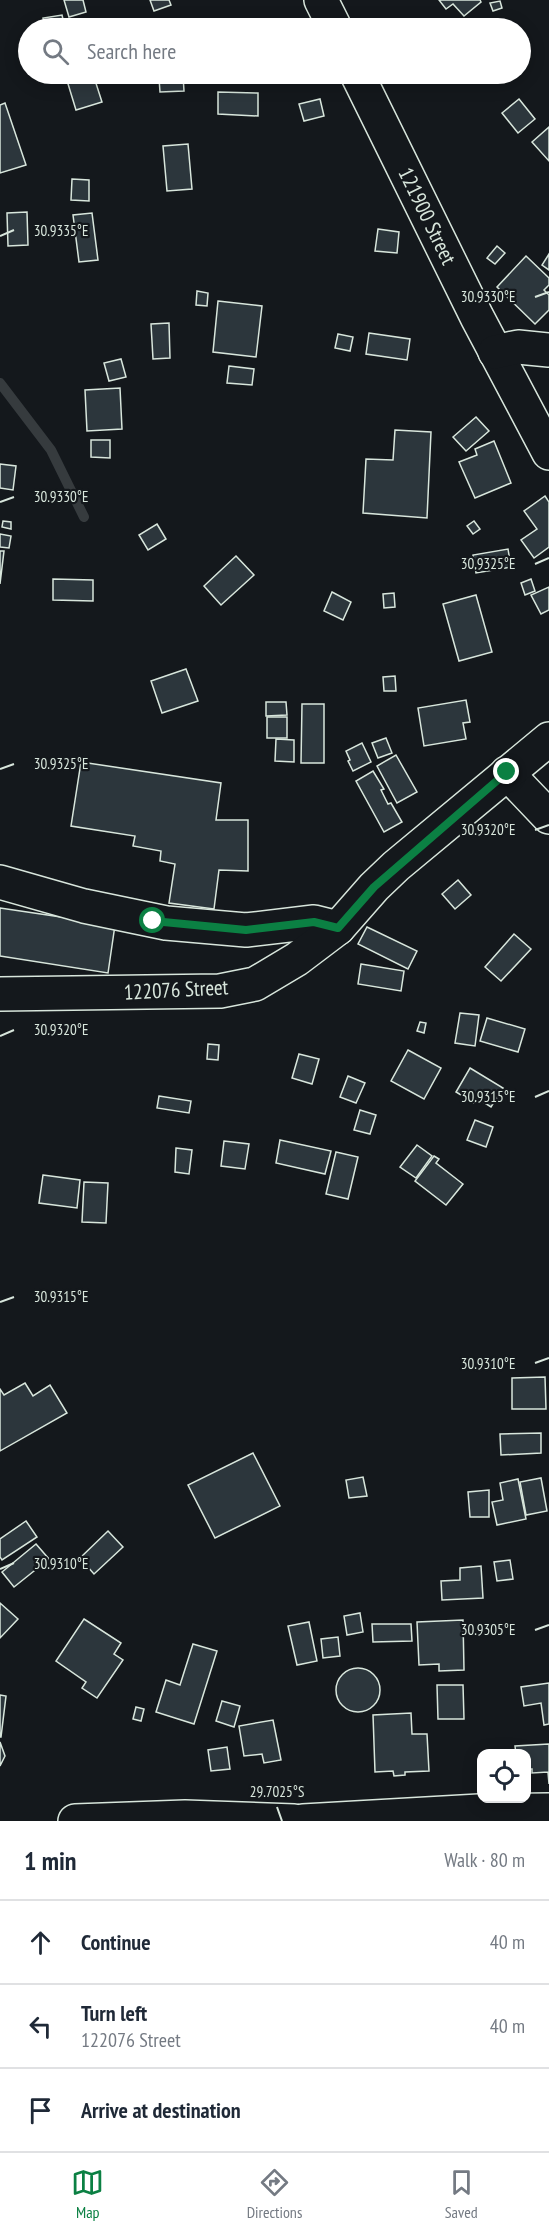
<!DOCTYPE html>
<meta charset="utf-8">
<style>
body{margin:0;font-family:"PT Sans Narrow",sans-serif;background:#f2f2f3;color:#1f2937}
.controls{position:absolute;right:18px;bottom:18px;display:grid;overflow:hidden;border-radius:12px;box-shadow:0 3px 15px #0003}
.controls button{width:54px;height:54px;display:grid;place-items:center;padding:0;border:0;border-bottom:2px solid #e0e1e3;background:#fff;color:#1f2937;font:30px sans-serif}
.stop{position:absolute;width:18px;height:18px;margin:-14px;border:4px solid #0b8043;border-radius:50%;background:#fff}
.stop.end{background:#0b8043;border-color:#fff;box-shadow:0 2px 6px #0008}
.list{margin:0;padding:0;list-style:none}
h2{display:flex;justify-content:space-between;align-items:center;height:78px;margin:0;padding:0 24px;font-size:26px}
h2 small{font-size:20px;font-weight:400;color:#747a83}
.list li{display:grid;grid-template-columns:39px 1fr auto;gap:18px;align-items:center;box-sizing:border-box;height:84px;padding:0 24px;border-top:2px solid #e0e1e3}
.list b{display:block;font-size:22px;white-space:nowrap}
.list p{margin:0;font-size:20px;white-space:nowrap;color:#747a83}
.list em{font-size:20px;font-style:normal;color:#747a83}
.icon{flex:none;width:33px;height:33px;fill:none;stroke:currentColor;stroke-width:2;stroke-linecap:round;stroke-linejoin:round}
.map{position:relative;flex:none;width:549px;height:1821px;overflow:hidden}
.search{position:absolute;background:#fff;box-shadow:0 3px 15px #0003;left:18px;right:18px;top:18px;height:66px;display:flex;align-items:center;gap:15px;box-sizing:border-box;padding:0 21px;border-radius:33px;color:#747a83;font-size:22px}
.sheet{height:330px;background:#fff}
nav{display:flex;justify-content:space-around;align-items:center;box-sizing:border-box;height:84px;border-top:2px solid #e0e1e3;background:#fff;font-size:16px;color:#747a83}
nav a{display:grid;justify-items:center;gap:3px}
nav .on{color:#0b8043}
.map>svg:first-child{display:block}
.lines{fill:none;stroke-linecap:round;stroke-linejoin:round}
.stream{stroke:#363b3e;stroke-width:10}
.building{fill:#2c363c;stroke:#d8e6dc;stroke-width:1.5}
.minor-casing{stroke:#d8e6dc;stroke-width:36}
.minor{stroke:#14181c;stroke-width:33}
.route{stroke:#0b8043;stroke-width:8}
.ticks{fill:none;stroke:#d8e6dc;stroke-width:2}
.labels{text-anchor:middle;stroke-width:4.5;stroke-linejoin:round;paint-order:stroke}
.street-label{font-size:21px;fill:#d8e6dc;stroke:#14181c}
.ticks-label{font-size:15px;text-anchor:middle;fill:#d8e6dc;stroke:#14181c;stroke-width:4.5;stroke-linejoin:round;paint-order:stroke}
</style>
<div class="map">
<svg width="549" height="1821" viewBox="0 0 549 1821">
<rect width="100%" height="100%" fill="#14181c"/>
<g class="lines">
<!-- stream -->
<polyline class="stream" points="0,383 51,450 84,517"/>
</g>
<!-- building -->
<g class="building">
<polygon points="64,0 83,0 86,12 69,17"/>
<polygon points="150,0 169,0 171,5 154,11"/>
<polygon points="439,0 480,0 481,2 464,16 453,4 446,9"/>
<polygon points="500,1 502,8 493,11 490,3"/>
<polygon points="62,15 65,28 45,28 43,18"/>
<polygon points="65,74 93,74 102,102 76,110"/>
<polygon points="139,74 183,75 184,91 160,92 159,78 140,79"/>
<polygon points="218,92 258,93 258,116 218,114"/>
<polygon points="320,99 324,116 304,121 299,104"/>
<polygon points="519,99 535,119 518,133 502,113"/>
<polygon points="5,103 26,165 0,173 0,105"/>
<polygon points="549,127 549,161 532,142"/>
<polygon points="188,144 192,189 167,191 163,146"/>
<polygon points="72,179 89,180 89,201 71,200"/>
<polygon points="27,212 28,245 8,246 7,213"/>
<polygon points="92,213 98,260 79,262 73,215"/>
<polygon points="378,229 399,232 397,253 375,251"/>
<polygon points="497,246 505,253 495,264 487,258"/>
<polygon points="549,254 549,270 542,265"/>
<polygon points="526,256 549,278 549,285 544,290 549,295 549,310 535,324 497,287"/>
<polygon points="197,291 208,293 207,306 196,305"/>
<polygon points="218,301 262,306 256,357 213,352"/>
<polygon points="169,323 170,358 153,359 151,324"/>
<polygon points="369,333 410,339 407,360 366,354"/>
<polygon points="338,334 353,337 350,351 335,348"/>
<polygon points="121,359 126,377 109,381 104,363"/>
<polygon points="229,366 254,369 252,385 227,383"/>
<polygon points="120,388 122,429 87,431 85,390"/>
<polygon points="476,417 489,431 466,451 453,437"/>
<polygon points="395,430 431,432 427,518 363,513 366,459 393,460"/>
<polygon points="91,440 110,440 110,458 91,457"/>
<polygon points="494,441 511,483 475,498 459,462 477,455 475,449"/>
<polygon points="0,464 16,466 13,490 0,488"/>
<polygon points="545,496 549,502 549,547 534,558 521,540 537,529 524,511"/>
<polygon points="3,521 11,522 11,529 2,527"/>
<polygon points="474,521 480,529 473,534 467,526"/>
<polygon points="157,524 166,539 148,550 139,535"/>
<polygon points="0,534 11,536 9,548 0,547"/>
<polygon points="508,549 511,567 476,573 473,555"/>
<polygon points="0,551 4,551 0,584"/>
<polygon points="236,556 254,575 221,605 204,586"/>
<polygon points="53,579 93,580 93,601 53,600"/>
<polygon points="531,579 535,591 525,595 521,583"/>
<polygon points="549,587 549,610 541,614 531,595"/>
<polygon points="332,592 351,602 343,620 324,611"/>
<polygon points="394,593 395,607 384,608 383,594"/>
<polygon points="476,595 492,652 459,661 443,604"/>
<polygon points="186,669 198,701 162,713 151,681"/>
<polygon points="395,676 396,691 384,691 383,677"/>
<polygon points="466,700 470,722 463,723 466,739 424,746 418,708"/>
<polygon points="266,702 286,702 287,715 266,716"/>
<polygon points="302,704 324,704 324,763 301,763"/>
<rect x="267" y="717" width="20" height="21"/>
<polygon points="386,738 392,753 378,758 372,743"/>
<polygon points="276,739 294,740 294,762 275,761"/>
<polygon points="362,743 371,762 353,771 348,761 350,760 346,751"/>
<polygon points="396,755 417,792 397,803 377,766"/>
<polygon points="81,762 221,783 216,820 248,820 248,871 219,870 214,909 169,903 175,864 160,861 161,851 133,846 135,836 71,826"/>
<polygon points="373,771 384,789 381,790 388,804 391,803 402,822 384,832 356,781"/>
<polygon points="458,880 471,895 455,909 442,894"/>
<polygon points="0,908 115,925 108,973 0,956"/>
<polygon points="367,927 417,951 408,969 358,944"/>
<polygon points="514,934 531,949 501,981 485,967"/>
<polygon points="361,964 404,971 401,991 358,984"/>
<polygon points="460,1013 479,1015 475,1046 455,1043"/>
<polygon points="487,1018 525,1029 518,1052 480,1041"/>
<polygon points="420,1022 426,1023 424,1033 417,1031"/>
<polygon points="208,1044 219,1045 218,1060 207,1059"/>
<polygon points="408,1050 441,1068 424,1099 391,1081"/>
<polygon points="299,1054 319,1059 312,1084 292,1078"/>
<polygon points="470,1068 503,1088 491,1107 477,1098 474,1103 456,1092"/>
<polygon points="348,1076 365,1083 356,1103 340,1097"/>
<polygon points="159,1096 191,1101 189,1113 157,1108"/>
<polygon points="360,1110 376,1115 370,1134 354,1130"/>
<polygon points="475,1120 493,1127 486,1147 467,1140"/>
<polygon points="280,1140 331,1151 325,1174 276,1163"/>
<polygon points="224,1141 249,1144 245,1169 221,1166"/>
<polygon points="417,1145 432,1156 416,1178 400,1167"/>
<polygon points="176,1148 192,1150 189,1174 175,1172"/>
<polygon points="336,1152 358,1157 348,1199 326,1194"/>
<polygon points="434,1156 439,1159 436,1163 463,1184 446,1205 415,1181"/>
<polygon points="43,1175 80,1180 77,1208 39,1203"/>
<polygon points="84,1182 108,1183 106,1223 82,1222"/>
<polygon points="545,1377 546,1409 512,1409 512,1378"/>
<polygon points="25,1383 33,1396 50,1385 67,1413 0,1451 0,1389 4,1395"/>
<polygon points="541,1433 541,1453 501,1455 500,1434"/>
<polygon points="253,1453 280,1506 215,1538 188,1485"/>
<polygon points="363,1477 367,1496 349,1498 346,1480"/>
<polygon points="541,1478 547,1511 526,1515 520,1482"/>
<polygon points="518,1479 526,1519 497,1525 492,1502 503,1500 500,1483"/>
<polygon points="489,1490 489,1517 470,1517 468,1492"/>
<polygon points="26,1521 37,1537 2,1560 0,1557 0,1539"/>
<polygon points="108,1531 123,1547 94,1574 80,1558"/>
<polygon points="36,1544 49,1559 14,1587 2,1572"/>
<polygon points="510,1560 513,1579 497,1581 494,1562"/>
<polygon points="481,1566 483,1598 442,1600 441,1581 460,1580 460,1568"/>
<polygon points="0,1603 18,1619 0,1638"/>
<polygon points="360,1613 363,1632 347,1635 344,1616"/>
<polygon points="84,1619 121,1643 114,1654 123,1660 97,1698 82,1688 86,1682 56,1661"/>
<polygon points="463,1620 464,1670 439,1671 439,1664 419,1665 417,1622"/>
<polygon points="309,1622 317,1661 297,1665 288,1626"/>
<polygon points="372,1624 411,1624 412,1641 373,1642"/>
<polygon points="338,1637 340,1656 323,1658 321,1639"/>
<polygon points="193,1644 217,1651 194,1724 156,1712 166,1680 180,1685"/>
<circle cx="358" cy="1690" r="22"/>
<polygon points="549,1683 549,1724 544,1725 541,1703 524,1706 521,1687"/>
<polygon points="437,1685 463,1685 464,1719 438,1719"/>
<polygon points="0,1695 6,1696 1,1737 0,1737"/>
<polygon points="222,1701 240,1706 234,1727 216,1721"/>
<polygon points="136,1707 144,1709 141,1721 133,1719"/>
<polygon points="411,1713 412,1734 427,1734 429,1771 405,1772 405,1775 394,1776 393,1771 375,1772 373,1715"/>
<polygon points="273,1720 281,1760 264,1763 262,1754 244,1756 239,1726"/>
<polygon points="0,1742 5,1756 0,1766"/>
<polygon points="549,1744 549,1784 548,1772 532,1773 532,1769 526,1769 526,1754 516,1754 515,1746"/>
<polygon points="227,1747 230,1769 211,1771 208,1750"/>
</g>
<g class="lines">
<!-- minor casing -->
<g class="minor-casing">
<g id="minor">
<polyline points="321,0 335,28"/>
<polyline points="357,74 477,317 549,453"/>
<polyline points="495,352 518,347 549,350"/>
<polyline points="507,773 549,817"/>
<polyline points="0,882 84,906 166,923 246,930 314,922 338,928"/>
<polyline points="0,994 220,991 255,984 297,959 338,928 374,887 396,866 549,739"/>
<polyline points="75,1821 185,1817 294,1821"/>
<polyline points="303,1821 479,1811 549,1810"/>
</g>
</g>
<!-- minor -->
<use href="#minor" class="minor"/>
</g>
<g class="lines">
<!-- route -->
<polyline class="route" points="153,921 246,930 314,922 338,928 374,887 507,772"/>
</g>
<!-- ticks -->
<path class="ticks" d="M0,236L14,230M535,297L549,292M0,502L14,497M535,564L549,558M0,769L14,764M535,830L549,825M0,1036L14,1030M535,1097L549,1091M0,1302L14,1297M535,1363L549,1358M0,1569L14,1563M535,1630L549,1625M277,1807L282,1821"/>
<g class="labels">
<!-- street labels -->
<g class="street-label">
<text transform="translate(427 216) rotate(64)" y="7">121900 Street</text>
<text transform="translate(176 990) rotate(-3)" y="7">122076 Street</text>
</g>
</g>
<g class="ticks-label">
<text x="61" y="236">30.9335°E</text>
<text x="488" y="302">30.9330°E</text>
<text x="61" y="502">30.9330°E</text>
<text x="488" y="569">30.9325°E</text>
<text x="61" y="769">30.9325°E</text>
<text x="488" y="835">30.9320°E</text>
<text x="61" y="1035">30.9320°E</text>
<text x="488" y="1102">30.9315°E</text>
<text x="61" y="1302">30.9315°E</text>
<text x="488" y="1369">30.9310°E</text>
<text x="61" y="1569">30.9310°E</text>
<text x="488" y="1635">30.9305°E</text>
<text x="277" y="1797">29.7025°S</text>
</g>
</svg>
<div class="controls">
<button><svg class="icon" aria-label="locate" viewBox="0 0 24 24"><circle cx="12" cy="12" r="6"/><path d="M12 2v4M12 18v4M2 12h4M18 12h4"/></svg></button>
</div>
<div class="stop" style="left:153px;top:921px"></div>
<div class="stop end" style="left:507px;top:772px"></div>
<div class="search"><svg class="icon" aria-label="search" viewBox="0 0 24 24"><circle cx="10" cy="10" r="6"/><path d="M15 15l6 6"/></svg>Search here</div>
</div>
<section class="sheet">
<h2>1 min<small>Walk · 80 m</small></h2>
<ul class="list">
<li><svg class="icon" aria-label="ahead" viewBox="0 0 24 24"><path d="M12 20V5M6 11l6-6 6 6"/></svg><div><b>Continue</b></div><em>40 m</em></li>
<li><svg class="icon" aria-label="left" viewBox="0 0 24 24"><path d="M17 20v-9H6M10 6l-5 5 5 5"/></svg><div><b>Turn left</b><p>122076 Street</p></div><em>40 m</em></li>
<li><svg class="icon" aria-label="arrive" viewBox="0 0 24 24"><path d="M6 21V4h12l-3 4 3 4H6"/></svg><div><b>Arrive at destination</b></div></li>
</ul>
</section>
<nav>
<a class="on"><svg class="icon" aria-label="map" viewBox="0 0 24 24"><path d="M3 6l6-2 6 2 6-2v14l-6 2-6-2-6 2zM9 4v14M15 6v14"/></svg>Map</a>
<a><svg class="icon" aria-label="directions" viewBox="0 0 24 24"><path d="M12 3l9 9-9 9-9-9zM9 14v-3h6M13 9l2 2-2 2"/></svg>Directions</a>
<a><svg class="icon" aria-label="saved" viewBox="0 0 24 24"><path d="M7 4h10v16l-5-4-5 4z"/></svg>Saved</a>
</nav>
